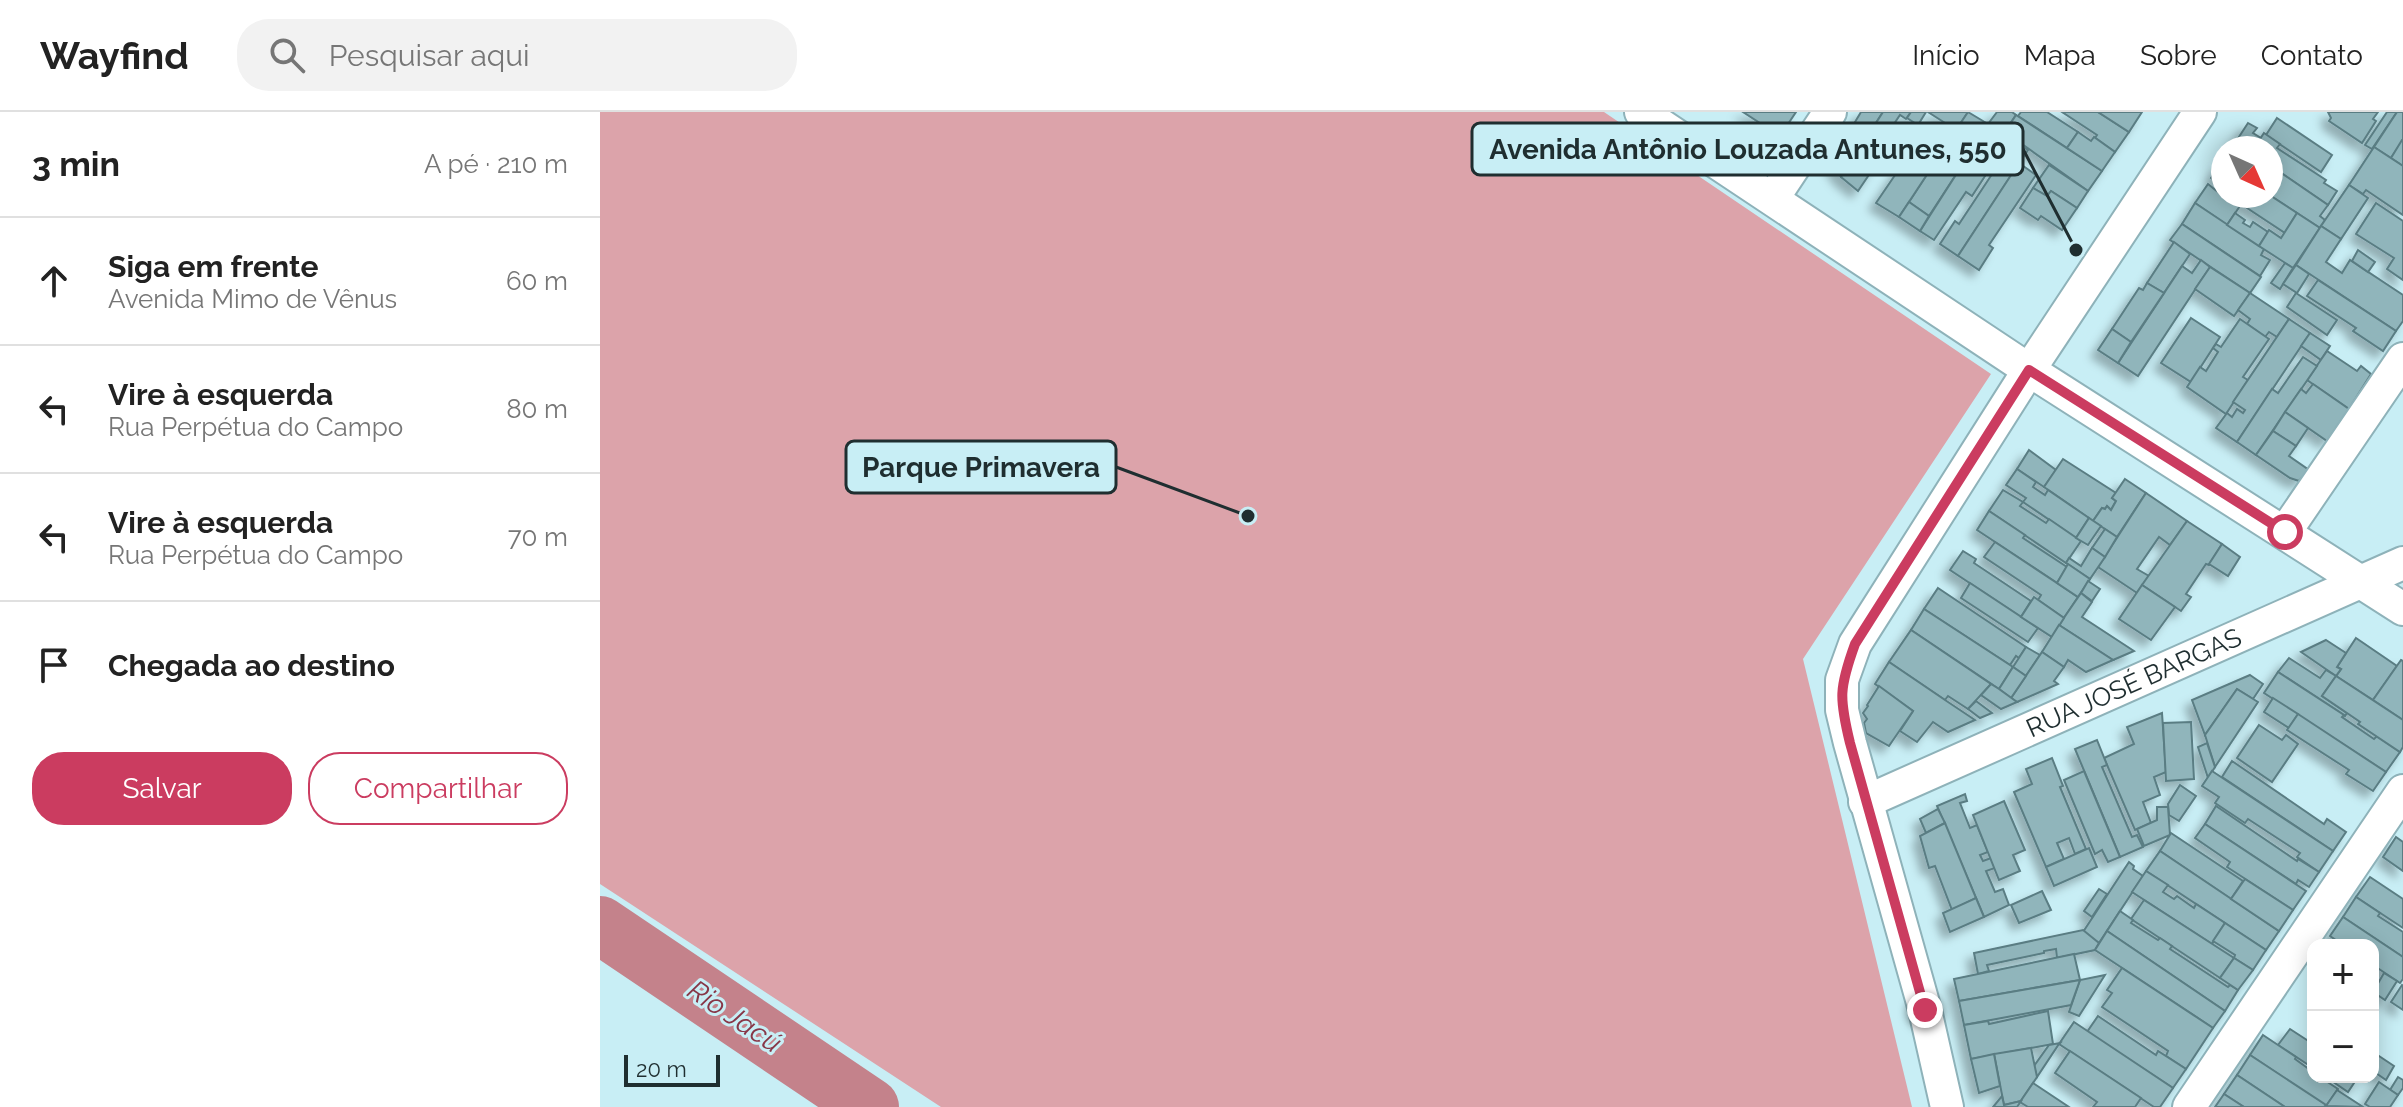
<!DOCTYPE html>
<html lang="pt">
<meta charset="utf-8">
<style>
body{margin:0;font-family:Raleway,sans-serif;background:#f2f2f2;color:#222}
.controls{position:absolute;right:24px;bottom:24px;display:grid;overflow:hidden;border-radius:16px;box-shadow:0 4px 20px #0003}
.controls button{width:72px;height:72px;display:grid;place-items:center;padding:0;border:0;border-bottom:2px solid #e0e0e0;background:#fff;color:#222;font:40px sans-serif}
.compass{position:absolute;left:1611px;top:24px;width:72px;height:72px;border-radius:50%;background:#fff;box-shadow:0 4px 20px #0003;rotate:135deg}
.scale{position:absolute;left:24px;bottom:20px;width:96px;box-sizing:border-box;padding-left:8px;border:4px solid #1f2e30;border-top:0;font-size:22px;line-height:28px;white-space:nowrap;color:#1f2e30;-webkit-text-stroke:6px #c8eef5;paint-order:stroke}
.stop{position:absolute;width:24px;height:24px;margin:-18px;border:6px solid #cb3c60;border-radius:50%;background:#fff}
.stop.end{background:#cb3c60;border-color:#fff;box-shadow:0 2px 8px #0008}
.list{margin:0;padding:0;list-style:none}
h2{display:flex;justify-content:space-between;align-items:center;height:104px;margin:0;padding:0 32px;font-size:34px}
h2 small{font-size:26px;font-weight:400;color:#767676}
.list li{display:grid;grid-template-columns:52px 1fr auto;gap:24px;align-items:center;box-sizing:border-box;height:128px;padding:0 32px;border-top:2px solid #e0e0e0}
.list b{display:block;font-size:30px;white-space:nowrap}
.list p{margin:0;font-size:26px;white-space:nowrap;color:#767676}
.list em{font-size:26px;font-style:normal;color:#767676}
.actions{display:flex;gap:16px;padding:24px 32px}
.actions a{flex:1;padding:18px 0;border:2px solid #cb3c60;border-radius:32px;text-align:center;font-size:28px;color:#cb3c60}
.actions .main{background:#cb3c60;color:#fff}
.icon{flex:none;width:44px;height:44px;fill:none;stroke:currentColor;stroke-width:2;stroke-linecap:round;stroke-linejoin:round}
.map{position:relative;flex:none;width:1803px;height:995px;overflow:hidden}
header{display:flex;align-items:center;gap:48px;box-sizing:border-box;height:112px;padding:0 40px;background:#fff;border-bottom:2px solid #e0e0e0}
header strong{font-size:38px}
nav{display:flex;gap:44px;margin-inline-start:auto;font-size:28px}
.search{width:560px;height:72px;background:#f2f2f2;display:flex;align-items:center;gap:20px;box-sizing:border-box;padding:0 28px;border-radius:32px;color:#767676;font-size:30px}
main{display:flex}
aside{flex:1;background:#fff}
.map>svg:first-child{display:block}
.green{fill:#dca3aa}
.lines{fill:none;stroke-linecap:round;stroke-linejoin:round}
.river{stroke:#c4828b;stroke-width:58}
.building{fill:#90b5bb;stroke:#5a7d83;stroke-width:2;filter:url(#shadow)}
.minor-casing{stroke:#8eb2b9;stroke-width:36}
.minor{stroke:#fff;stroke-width:32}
.route{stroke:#cb3c60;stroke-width:10}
.labels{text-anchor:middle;stroke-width:6;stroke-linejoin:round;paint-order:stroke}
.street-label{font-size:26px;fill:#1f2e30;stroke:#c8eef5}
.water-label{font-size:28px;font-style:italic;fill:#873647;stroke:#c8eef5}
.leader{fill:none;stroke:#1f2e30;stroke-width:3}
.callout-dot{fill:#1f2e30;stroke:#c8eef5;stroke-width:3}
.callout{fill:#c8eef5;stroke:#1f2e30;stroke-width:3}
.callout-label{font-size:28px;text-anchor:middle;font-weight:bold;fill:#1f2e30}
</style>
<header>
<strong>Wayfind</strong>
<div class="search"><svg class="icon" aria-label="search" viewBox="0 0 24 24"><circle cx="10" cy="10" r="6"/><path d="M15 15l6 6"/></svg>Pesquisar aqui</div>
<nav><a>Início</a><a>Mapa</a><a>Sobre</a><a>Contato</a></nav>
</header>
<main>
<aside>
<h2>3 min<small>A pé · 210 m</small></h2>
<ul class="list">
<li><svg class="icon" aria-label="ahead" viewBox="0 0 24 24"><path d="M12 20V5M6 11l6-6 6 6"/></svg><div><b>Siga em frente</b><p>Avenida Mimo de Vênus</p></div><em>60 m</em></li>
<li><svg class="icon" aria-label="left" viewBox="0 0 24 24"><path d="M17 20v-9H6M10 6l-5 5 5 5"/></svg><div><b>Vire à esquerda</b><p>Rua Perpétua do Campo</p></div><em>80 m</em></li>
<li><svg class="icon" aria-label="left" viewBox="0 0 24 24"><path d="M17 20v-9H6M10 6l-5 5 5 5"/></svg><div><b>Vire à esquerda</b><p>Rua Perpétua do Campo</p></div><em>70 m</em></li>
<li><svg class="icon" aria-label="arrive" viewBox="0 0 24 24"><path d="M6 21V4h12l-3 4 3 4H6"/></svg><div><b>Chegada ao destino</b></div></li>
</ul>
<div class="actions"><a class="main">Salvar</a><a>Compartilhar</a></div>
</aside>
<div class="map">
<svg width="1803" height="995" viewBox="0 0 1803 995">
<defs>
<filter id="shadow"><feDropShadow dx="-7" dy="7" stdDeviation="4" flood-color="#0004"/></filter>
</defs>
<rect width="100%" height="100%" fill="#c8eef5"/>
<!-- green -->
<polygon class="green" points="0,0 1004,0 1391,262 1203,547 1312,995 341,995 0,772"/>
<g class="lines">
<!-- river -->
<polyline class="river" points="0,813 270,995"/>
</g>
<!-- building -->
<g class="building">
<polygon points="1143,0 1196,0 1180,24"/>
<polygon points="1261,0 1283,0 1258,39 1243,30"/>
<polygon points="1283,0 1311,0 1306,7 1300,3 1270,48 1258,39"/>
<polygon points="1311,0 1326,0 1318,13 1307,6"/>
<polygon points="1328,0 1368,0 1356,18"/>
<polygon points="1368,0 1388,12 1376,32 1356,18"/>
<polygon points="1397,0 1412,0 1416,3 1403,22 1388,12"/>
<polygon points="1421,0 1447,0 1478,20 1467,36 1418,4"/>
<polygon points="1462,0 1498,0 1529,20 1515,40 1495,26 1497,23"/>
<polygon points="1498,0 1542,0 1529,20"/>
<polygon points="1728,0 1778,0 1773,7 1776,9 1762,31 1729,9 1731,6"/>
<polygon points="1787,0 1797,0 1772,37 1765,33"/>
<polygon points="1797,0 1803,0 1803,28 1791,46 1774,35"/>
<polygon points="1416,3 1502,59 1488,79 1405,20"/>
<polygon points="1677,6 1732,43 1721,60 1666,23"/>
<polygon points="1648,11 1657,16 1653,21 1661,26 1654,36 1643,36 1635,31"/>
<polygon points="1356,18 1376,32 1329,104 1309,90"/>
<polygon points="1478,20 1491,29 1494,25 1515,40 1502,59 1467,36"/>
<polygon points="1664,21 1680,32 1677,36 1726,68 1724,71 1737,79 1728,93 1671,54 1671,36 1654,36"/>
<polygon points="1237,25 1258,39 1241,65 1227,45"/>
<polygon points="1409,26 1428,38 1358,144 1340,132 1355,109 1359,112 1404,44 1400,41"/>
<polygon points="1802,28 1803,28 1803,54 1791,46"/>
<polygon points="1774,35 1803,54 1803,103 1766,78 1763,82 1749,73"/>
<polygon points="1258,39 1270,48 1273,44 1279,48 1258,79 1241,65"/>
<polygon points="1308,44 1330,58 1299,105 1276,91"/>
<polygon points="1368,44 1389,58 1372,84 1366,80 1334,128 1320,119"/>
<polygon points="1419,51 1436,63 1389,133 1393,136 1379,158 1358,144"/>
<polygon points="1621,51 1623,52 1623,74 1611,66"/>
<polygon points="1449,53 1488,79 1477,96 1451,79 1447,84 1433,76"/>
<polygon points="1671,54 1728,93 1720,104 1725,108 1720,116 1671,84"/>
<polygon points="1608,72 1623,84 1629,86 1630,84 1638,84 1644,88 1627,113 1595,91"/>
<polygon points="1749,73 1768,86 1741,127 1721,114"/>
<polygon points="1433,76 1447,84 1451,79 1477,96 1462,118 1441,104 1438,108 1420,96"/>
<polygon points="1638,84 1671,84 1697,101 1685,121 1641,92 1644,88"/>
<polygon points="1309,90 1329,104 1320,119 1299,105"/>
<polygon points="1595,91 1664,137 1661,143 1670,148 1660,164 1582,112"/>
<polygon points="1776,91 1803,109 1803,168 1787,157 1794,146 1756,122"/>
<polygon points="1635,101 1645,108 1643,111 1650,115 1653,110 1668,120 1659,134 1627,113"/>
<polygon points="1697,101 1720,116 1693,156 1659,134 1669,118 1681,126"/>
<polygon points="1582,112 1661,165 1650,181 1570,128"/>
<polygon points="1721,114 1741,127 1726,150 1742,161 1750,148 1803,183 1803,209 1796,219 1696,153"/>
<polygon points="1574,130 1590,142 1564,181 1547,171"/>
<polygon points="1758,138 1775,150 1768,160 1752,149"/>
<polygon points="1601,148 1610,155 1538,264 1518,251 1582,154 1592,161"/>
<polygon points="1685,151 1693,156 1680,177 1671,171"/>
<polygon points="1696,153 1709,162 1697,181 1683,172"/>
<polygon points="1610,155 1650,181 1634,204 1595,177"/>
<polygon points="1718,168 1796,219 1783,239 1753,219 1756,216 1707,184"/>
<polygon points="1547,171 1564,181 1531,230 1512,217 1539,176 1543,178"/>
<polygon points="1650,181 1689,207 1677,225 1669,220 1665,225 1647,212 1650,207 1638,198"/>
<polygon points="1696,181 1737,208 1727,223 1687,195"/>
<polygon points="1591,206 1620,225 1591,270 1561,251"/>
<polygon points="1640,207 1669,227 1643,265 1648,268 1626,302 1587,275 1600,255 1606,259 1618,240 1613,236 1616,232 1621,235"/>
<polygon points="1689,207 1710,221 1637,330 1616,316 1627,301 1632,305 1637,297 1643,301 1645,298 1633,290"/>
<polygon points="1512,217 1531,230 1518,251 1498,238"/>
<polygon points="1710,221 1730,234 1721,248 1701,234"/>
<polygon points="1727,239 1757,259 1761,254 1771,262 1749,297 1707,268"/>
<polygon points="1703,245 1717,254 1656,343 1637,330 1672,277 1678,281"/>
<polygon points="1713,272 1749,297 1727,329 1685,300 1701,277 1706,281"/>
<polygon points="1685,300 1708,316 1696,334 1673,319"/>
<polygon points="1673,319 1696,334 1689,344 1709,358 1699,369 1690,366 1656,343"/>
<polygon points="1429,338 1456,358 1444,375 1417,357"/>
<polygon points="1463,347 1516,381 1512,386 1516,389 1511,398 1507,394 1505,397 1502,396 1493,409 1444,375"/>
<polygon points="1417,357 1436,370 1433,375 1445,383 1448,378 1489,406 1476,426 1423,390 1426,386 1406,373"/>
<polygon points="1525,367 1546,381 1517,425 1493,409 1502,396 1505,397 1507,394 1511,398 1516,389 1512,386"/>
<polygon points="1403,378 1423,390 1420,394 1446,411 1449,407 1481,429 1466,451 1389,399"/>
<polygon points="1546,381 1587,409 1570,433 1559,425 1537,457 1549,464 1537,481 1498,455"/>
<polygon points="1389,399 1425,423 1423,426 1467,455 1457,471 1377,418"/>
<polygon points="1489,406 1501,414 1488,433 1476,426"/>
<polygon points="1587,409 1622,432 1609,453 1606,452 1586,482 1591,485 1581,499 1542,473"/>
<polygon points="1505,417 1517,425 1505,445 1492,436"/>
<polygon points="1395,430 1478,485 1464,506 1438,488 1441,483 1384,445"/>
<polygon points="1622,432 1640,445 1628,464 1609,452"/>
<polygon points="1492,436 1505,445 1490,467 1466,451 1469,446 1481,454"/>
<polygon points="1363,439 1376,447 1374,451 1431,489 1421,505 1350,458"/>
<polygon points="1468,452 1490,467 1478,485 1457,471"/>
<polygon points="1488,469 1500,477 1492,489 1481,481"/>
<polygon points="1370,471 1438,516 1428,530 1361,486"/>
<polygon points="1542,473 1575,495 1551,528 1519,507"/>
<polygon points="1338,476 1426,535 1419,546 1416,544 1410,553 1324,497"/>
<polygon points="1481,481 1492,490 1482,505 1534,539 1513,548 1459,513"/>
<polygon points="1434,485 1464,506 1452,525 1421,505"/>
<polygon points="1324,497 1413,555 1399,577 1311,518"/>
<polygon points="1459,513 1513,548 1486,560 1468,548 1464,555 1442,540"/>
<polygon points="1311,518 1391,572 1368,597 1348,584 1345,588 1289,550"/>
<polygon points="1756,526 1797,554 1773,588 1736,564 1741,557 1737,555"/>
<polygon points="1726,528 1746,541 1737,555 1741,557 1736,564 1701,540"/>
<polygon points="1426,535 1440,543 1426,564 1413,555"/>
<polygon points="1442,540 1464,555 1454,569 1458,572 1417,590 1411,586"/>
<polygon points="1689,546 1720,566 1726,558 1736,564 1722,584 1747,601 1745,604 1678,560"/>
<polygon points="1801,548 1803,549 1803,608 1773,588"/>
<polygon points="1289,550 1345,588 1375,608 1348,620 1333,610 1317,630 1300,619 1313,599 1275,572"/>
<polygon points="1413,555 1426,564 1411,586 1399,577"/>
<polygon points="1678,560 1744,603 1742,605 1774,627 1777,624 1800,640 1786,660 1664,581"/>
<polygon points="1650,563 1663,572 1653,587 1637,577 1605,623 1592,588"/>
<polygon points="1736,564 1803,608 1803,635 1800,640 1758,612 1760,610 1722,584"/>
<polygon points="1391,572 1399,577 1417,590 1401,597 1381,583"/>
<polygon points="1279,574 1313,599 1289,634 1266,621 1264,611 1267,607 1263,601 1268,594 1267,593"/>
<polygon points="1637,577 1658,590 1615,655 1605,623"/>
<polygon points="1673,586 1698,602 1689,616 1664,600"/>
<polygon points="1376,589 1392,601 1380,606 1368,597"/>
<polygon points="1562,601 1566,660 1554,665 1560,683 1543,690 1551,711 1535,718 1504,646 1534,632 1527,615"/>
<polygon points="1698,602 1786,660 1773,679 1746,662 1749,658 1687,618"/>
<polygon points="1591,610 1594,667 1566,669 1563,611"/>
<polygon points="1659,613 1682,628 1686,623 1698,632 1672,670 1637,646"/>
<polygon points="1497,628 1507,653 1502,655 1532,725 1537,723 1543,735 1520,745 1475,637"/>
<polygon points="1607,631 1615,655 1608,666 1598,635"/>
<polygon points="1452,646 1463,674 1460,675 1486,737 1475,742 1469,726 1457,731 1464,747 1446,755 1414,680 1432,672 1426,657"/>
<polygon points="1632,649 1724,712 1727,707 1746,720 1733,739 1622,665"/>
<polygon points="1484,659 1520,745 1508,750 1502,738 1495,742 1464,668"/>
<polygon points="1612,659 1733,739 1719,760 1697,745 1700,741 1648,707 1645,711 1615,691 1619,685 1602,674"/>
<polygon points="1580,673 1596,684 1579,709 1569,703 1568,692"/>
<polygon points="1365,682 1367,689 1360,691 1370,716 1377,713 1388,740 1380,743 1383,749 1391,746 1395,756 1386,759 1395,780 1403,777 1409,793 1384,805 1337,694"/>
<polygon points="1404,689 1425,738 1413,743 1420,759 1399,768 1373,703"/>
<polygon points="1616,694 1697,749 1698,747 1719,760 1709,775 1698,768 1696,772 1605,712"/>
<polygon points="1557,695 1568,695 1570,723 1544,734 1537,717 1557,708"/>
<polygon points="1338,697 1345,711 1326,721 1320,707"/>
<polygon points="1345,711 1376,786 1352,798 1335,754 1329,756 1320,724"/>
<polygon points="1605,712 1706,779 1693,798 1627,755 1630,750 1595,726"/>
<polygon points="1571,721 1643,769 1631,787 1560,739"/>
<polygon points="1796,725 1803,730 1803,759 1783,745"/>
<polygon points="1489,736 1497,755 1454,774 1446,755"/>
<polygon points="1560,739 1679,819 1666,838 1546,759"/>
<polygon points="1529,750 1534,754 1533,757 1543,764 1499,831 1483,820"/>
<polygon points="1546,759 1568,773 1563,780 1574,787 1577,784 1594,796 1596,792 1625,811 1612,832 1532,780"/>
<polygon points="1770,765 1803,787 1803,816 1756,785"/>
<polygon points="1645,767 1693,798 1679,819 1631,787"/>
<polygon points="1499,777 1507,782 1492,805 1484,799"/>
<polygon points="1442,779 1451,798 1419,811 1411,793"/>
<polygon points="1756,785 1780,801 1778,804 1803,820 1803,845 1743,805"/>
<polygon points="1376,786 1384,805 1350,820 1343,801"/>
<polygon points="1544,788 1634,846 1620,866 1531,807"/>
<polygon points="1520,799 1533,808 1531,811 1558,828 1560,826 1572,834 1570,837 1628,875 1630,873 1638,878 1625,899 1507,819"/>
<polygon points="1743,805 1803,845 1803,867 1800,871 1773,853 1773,833 1743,833 1730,824"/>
<polygon points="1625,811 1666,838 1653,858 1634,846 1635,843 1613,829"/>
<polygon points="1483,818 1499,831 1495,838 1457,846 1456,837 1444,839 1444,841 1387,853 1389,859 1378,862 1374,841"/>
<polygon points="1507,819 1625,899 1613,916 1495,838"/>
<polygon points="1474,842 1480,868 1359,889 1354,867"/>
<polygon points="1634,846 1653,858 1638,878 1620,866"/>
<polygon points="1522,856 1613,916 1586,957 1566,944 1568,939 1502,895 1512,881 1507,878"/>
<polygon points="1784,861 1797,869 1785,888 1773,880"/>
<polygon points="1505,863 1479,904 1469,900 1480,868"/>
<polygon points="1480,868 1471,893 1364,913 1359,889"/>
<polygon points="1802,873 1803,874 1803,898 1791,890"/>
<polygon points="1448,899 1453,932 1371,947 1364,913 1388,909 1389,912"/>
<polygon points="1498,904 1556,943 1558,939 1586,957 1573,976 1487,920"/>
<polygon points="1474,910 1573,976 1560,995 1554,995 1459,932"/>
<polygon points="1690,917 1713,932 1713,956 1678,933"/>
<polygon points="1663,923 1696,945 1695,947 1713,960 1713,965 1720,965 1738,977 1726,994 1650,943"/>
<polygon points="1460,931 1459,932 1437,965 1434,954 1449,933"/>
<polygon points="1431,936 1437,965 1421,989 1404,993 1394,942"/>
<polygon points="1470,939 1541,986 1535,995 1493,995 1497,990 1455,961"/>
<polygon points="1773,940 1794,954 1786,968 1773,959"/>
<polygon points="1394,942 1400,974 1379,981 1371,947"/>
<polygon points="1650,943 1726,993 1724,995 1685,995 1637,963"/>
<polygon points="1637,963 1685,995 1644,995 1624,982"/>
<polygon points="1726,965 1758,965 1748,980"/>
<polygon points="1798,965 1803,968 1803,976 1798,983 1790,978"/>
<polygon points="1779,970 1798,983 1790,995 1770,995 1765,992"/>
<polygon points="1433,971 1469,995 1428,995 1420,990"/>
<polygon points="1737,978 1763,995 1726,994"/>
<polygon points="1624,982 1644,995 1615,995"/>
<polygon points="1402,984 1404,993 1421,989 1417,995 1393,995"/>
</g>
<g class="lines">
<!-- minor casing -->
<g class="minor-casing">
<g id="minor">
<polyline points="1041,0 1429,258 1803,497"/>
<polyline points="1173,86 1230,0"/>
<polyline points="1685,420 1803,247"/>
<path id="s1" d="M1265,690L1803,451"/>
<polyline points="1347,995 1325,898 1250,631 1242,598 1242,568 1255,532 1429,258 1600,0"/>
<polyline points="1589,995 1803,679"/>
</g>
</g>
<!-- minor -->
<use href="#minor" class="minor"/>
</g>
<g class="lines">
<!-- route -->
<path class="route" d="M1325,898L1250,631C1239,586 1239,576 1255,532L1429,258L1685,420"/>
</g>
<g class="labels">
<!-- street labels -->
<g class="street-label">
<text dy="9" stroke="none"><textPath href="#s1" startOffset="294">RUA JOSÉ BARGAS</textPath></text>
</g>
<!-- water labels -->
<g class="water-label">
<text transform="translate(135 904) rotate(34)" y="10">Rio Jacú</text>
</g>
</g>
<!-- callouts -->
<path class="leader" d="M1476 138L1423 37M648 404L516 355"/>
<g class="callout-dot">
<circle cx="1476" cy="138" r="8"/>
<circle cx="648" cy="404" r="8"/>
</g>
<g class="callout">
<rect x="872" y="11" width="551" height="52" rx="8"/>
<rect x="246" y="329" width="270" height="52" rx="8"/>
</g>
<g class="callout-label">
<text x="1148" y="47">Avenida Antônio Louzada Antunes, 550</text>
<text x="381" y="365">Parque Primavera</text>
</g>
</svg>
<div class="controls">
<button>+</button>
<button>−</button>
</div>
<svg class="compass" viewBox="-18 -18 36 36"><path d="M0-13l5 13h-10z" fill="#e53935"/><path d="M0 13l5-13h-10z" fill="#767676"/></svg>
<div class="scale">20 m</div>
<div class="stop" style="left:1685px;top:420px"></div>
<div class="stop end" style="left:1325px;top:898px"></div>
</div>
</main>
